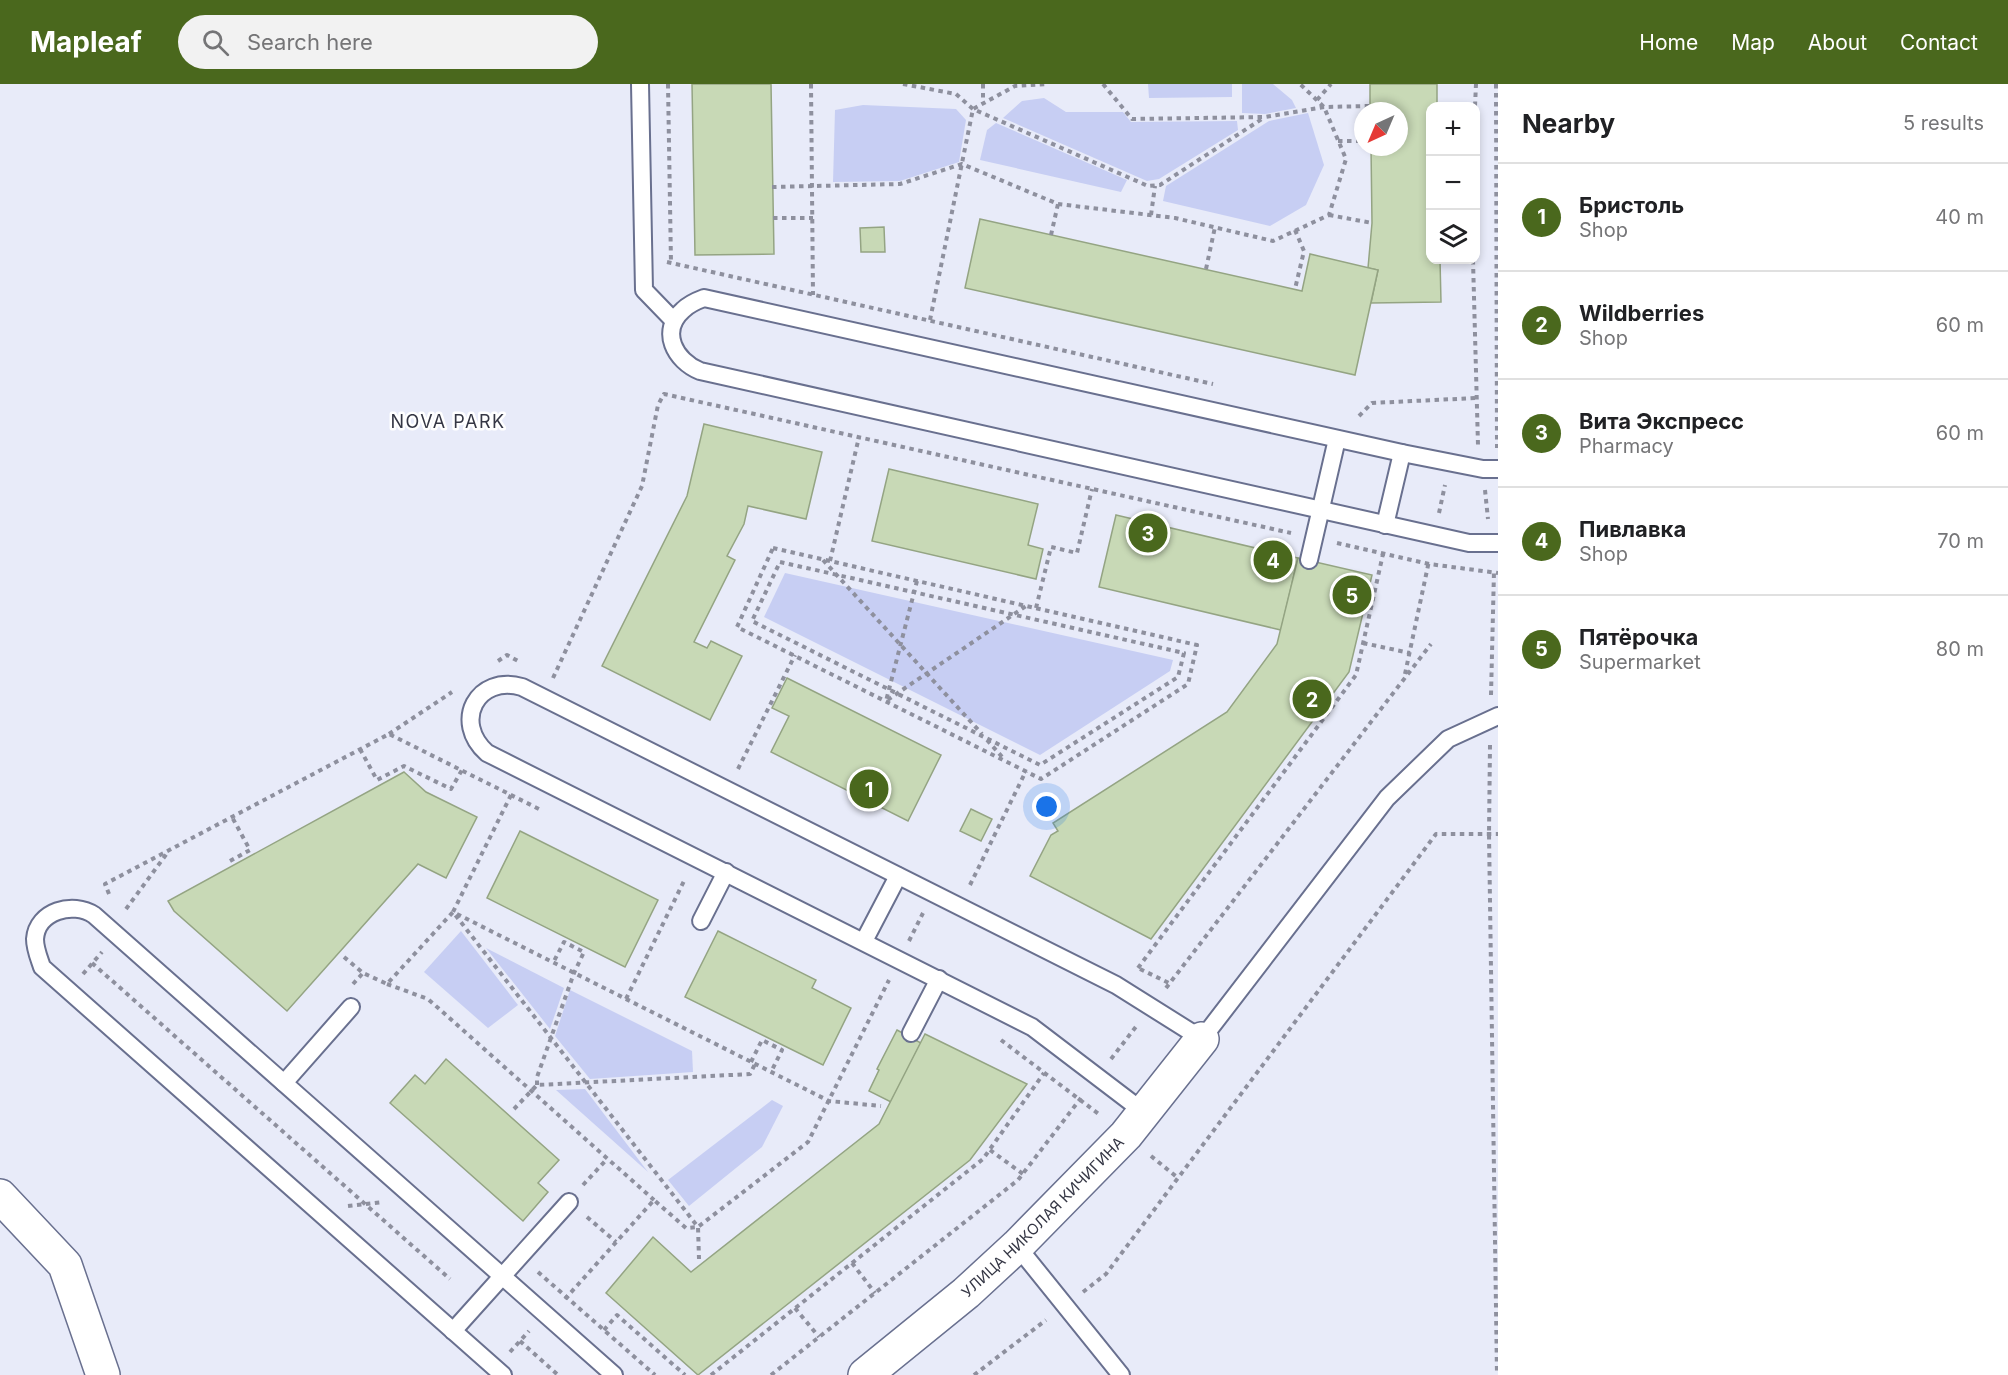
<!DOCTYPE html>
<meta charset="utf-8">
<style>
body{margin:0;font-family:Inter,sans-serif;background:#f2f2f2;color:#202124}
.controls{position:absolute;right:18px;top:18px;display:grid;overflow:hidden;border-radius:12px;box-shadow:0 3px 9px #0003}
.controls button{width:54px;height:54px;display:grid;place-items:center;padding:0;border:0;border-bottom:2px solid #e0e0e0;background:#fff;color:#202124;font:30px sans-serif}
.compass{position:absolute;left:1354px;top:18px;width:54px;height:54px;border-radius:50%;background:#fff;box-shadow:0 3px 9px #0003;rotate:224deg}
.you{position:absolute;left:1047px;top:723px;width:21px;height:21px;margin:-15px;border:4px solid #fff;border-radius:50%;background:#1a73e8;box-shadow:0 0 0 9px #1a73e833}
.badge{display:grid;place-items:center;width:39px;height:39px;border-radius:50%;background:#4a681d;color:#fff;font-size:20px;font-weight:700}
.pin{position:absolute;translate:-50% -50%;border:3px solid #fff;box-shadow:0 2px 6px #0006}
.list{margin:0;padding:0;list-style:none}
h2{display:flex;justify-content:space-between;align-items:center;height:78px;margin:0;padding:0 24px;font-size:26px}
h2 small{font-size:20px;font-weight:400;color:#757577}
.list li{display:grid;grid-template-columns:39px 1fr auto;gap:18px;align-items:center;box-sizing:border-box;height:108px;padding:0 24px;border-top:2px solid #e0e0e0}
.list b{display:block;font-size:22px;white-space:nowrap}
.list p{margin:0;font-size:20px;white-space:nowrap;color:#757577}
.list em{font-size:20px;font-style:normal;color:#757577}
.icon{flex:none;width:33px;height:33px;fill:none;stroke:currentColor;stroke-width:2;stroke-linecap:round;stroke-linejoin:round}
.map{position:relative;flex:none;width:1498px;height:1291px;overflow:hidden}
header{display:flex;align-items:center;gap:36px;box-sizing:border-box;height:84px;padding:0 30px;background:#4a681d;color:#fff}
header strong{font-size:28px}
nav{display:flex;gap:33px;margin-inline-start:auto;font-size:21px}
.search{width:420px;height:54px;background:#f2f2f2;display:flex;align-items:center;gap:15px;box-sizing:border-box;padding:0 21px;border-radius:33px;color:#757577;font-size:22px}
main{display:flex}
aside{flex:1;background:#fff}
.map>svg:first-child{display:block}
.green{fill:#c7cef3}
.building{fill:#c8d9b6;stroke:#94a483;stroke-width:1.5}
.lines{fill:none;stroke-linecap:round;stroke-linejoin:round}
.service-casing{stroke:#69708f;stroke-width:20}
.minor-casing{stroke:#69708f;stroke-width:36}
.path{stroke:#8e909e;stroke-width:4;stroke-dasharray:4.5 4.5;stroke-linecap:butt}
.service{stroke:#fff;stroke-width:16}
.minor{stroke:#fff;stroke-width:33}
.labels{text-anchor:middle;stroke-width:5;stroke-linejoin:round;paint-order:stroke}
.street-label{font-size:15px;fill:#353745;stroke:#fff}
.quarter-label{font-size:18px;letter-spacing:1.5px;fill:#353745;stroke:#fff}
</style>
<header>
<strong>Mapleaf</strong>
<div class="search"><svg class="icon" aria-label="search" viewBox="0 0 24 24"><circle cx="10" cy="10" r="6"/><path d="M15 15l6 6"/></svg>Search here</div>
<nav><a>Home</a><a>Map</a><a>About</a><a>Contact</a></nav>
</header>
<main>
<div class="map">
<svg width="1498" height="1291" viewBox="0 0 1498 1291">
<rect width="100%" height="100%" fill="#e8ebf9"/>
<!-- green -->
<g class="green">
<polygon points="1148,0 1232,0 1232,13 1149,14"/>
<polygon points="1242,0 1273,0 1292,16 1296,24 1265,30 1242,29"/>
<polygon points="1044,14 1066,28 1123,28 1131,38 1237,37 1238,46 1159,95 1147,97 1003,34 1022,17"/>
<polygon points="863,21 956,25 966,36 959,78 900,97 833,98 835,26"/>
<polygon points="1308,29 1324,81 1306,121 1270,142 1163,117 1166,102 1269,37"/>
<polygon points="996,39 1127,96 1121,108 980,76 987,46"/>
<polygon points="785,489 1173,576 1170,587 1040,671 764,533"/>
<polygon points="461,847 518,921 488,944 424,888"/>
<polygon points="486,864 564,904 550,945"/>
<polygon points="570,906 692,967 693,988 590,995 555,952"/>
<polygon points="585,1005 648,1088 556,1006"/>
<polygon points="772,1016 783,1022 762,1063 689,1122 668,1096"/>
</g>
<!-- building -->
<g class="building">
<polygon points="692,0 771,0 774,170 695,171"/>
<polygon points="1370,0 1437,0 1437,22 1430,22 1430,176 1440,176 1441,218 1371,219 1378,186 1368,184 1372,139 1371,63 1399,63 1399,27 1370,27"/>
<polygon points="980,135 1302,207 1310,170 1378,186 1355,291 965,204"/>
<polygon points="884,143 885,168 861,168 860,144"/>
<polygon points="704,340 822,368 806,435 748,422 744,440 727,472 735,476 694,558 707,564 711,557 742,572 710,636 602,582 687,412"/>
<polygon points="889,385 1038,420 1028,461 1043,465 1036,495 872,457"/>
<polygon points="1116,431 1298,474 1281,546 1099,503"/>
<polygon points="1298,474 1372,491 1349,588 1151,855 1030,792 1051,751 1058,747 1053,739 1227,628 1277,560"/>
<polygon points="787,594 941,671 908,737 771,668 789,632 772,624"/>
<polygon points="404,688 426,708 477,733 446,794 418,780 287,927 174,827 168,817"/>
<polygon points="971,725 992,735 981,757 960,747"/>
<polygon points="520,747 658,816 625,883 487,814"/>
<polygon points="718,847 816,896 812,904 851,924 823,981 685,913"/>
<polygon points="897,946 921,959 891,1018 869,1007 879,986 877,985"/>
<polygon points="925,950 1027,1000 970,1076 698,1291 606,1209 653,1153 691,1188 879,1040"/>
<polygon points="446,975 559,1076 538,1099 548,1108 523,1137 390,1019 415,991 425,1000"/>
</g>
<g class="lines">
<!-- service casing -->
<g class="service-casing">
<g id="service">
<polyline points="640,0 644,206 674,237"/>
<path d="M1498,385H1483L1402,369L704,214C696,217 689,220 683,226C659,247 675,277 700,287L1469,459H1498"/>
<polyline points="1385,441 1402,369"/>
<polyline points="1309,476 1337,355"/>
<polyline points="701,837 726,788"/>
<polyline points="864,857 898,792"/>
<polyline points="911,949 939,895"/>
<polyline points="284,999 351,923"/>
<path d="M1145,1029L1032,943L487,669C452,638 477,590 522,603L1116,901L1202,955L1387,714L1448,655L1498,632"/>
<polyline points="1017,1162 1121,1291"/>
<polyline points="453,1247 569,1118"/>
<path d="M503,1291L42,883C39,874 35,865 35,855C37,827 73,817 94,831L614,1291"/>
</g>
</g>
<!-- minor casing -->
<g class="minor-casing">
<g id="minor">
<polyline points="0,1112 65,1181 103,1291"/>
<path id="s1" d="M865,1291L966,1209L1017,1162L1126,1051L1202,955"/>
</g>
</g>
<!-- path -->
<g class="path">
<polyline points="668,0 671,179"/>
<polyline points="811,0 813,211"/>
<polyline points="903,0 956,10 973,25 1148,102 1160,101 1265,33"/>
<polyline points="983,0 983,19"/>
<polyline points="1103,0 1132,35 1265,33 1324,23 1370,22"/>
<polyline points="1496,0 1497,364"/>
<polyline points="1317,16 1331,0"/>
<polyline points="1475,22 1476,0"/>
<polyline points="1338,57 1363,57"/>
<polyline points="772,103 900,100 962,80 1058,120 1175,134 1273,157 1329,131 1346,75 1324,23 1300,0"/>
<polyline points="1151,131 1155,102"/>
<polyline points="1329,131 1372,139"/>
<polyline points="773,134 813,134"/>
<polyline points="1295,146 1304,167 1295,205"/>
<polyline points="1051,151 1058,120"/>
<polyline points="1473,176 1478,361"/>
<polyline points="667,178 1213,300"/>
<polyline points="1206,185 1215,143"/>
<polyline points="930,236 973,25 1015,2 1048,0"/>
<polyline points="1359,332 1372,319 1476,314"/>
<polyline points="1485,406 1488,435"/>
<polyline points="1439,429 1445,401"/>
<polyline points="1337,459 1429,480 1498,489"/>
<polygon points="773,464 1197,561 1188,600 1041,695 737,543"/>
<polyline points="823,476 982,650"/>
<polyline points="830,477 859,353"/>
<polygon points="780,478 1184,569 1178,593 1040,681 752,537"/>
<polyline points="917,497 886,617 1026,522"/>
<polyline points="1036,524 1051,463 1077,469 1092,405"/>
<polyline points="1363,559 1410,569"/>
<polyline points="498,577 507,571 518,577"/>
<polyline points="1405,590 1429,477"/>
<polyline points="553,594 642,402 658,321 664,310 1291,449"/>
<polyline points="1491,611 1494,487"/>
<polyline points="389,650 452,608"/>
<polyline points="987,656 1004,675"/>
<polyline points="1490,661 1489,750 1497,1291"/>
<polyline points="360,665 377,696 404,682 451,705 462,686"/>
<polyline points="738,685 795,571"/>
<polyline points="511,711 453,828 829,1017 881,1022"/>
<polyline points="230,777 250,766 232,733"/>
<polyline points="970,801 1026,687"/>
<polyline points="109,810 105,800 389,650 541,726"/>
<polyline points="126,825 168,768"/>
<polyline points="909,857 923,829"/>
<polyline points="344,873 363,889 387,900 453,828 698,1143 699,1175"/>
<polyline points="92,879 450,1195"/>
<polyline points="1138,884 1356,591 1383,470"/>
<polyline points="1140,885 1169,899"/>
<polyline points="83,890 102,868"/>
<polyline points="353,900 363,889"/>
<polyline points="387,900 428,915 654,1116"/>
<polyline points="1166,904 1431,560"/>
<polyline points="626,915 684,797"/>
<polyline points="1001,956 1100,1031"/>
<polyline points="1111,975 1138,940"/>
<polyline points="751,978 762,956 782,966 771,988"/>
<polyline points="537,1001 537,993 574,889 584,868 564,858 553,879"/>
<polyline points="514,1025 537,1001 750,990 755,980"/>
<polyline points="990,1066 1023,1090"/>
<polyline points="1151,1072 1178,1094"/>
<polyline points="583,1101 607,1075"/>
<polyline points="348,1122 383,1118"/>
<polyline points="587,1133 616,1158"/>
<polyline points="852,1179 875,1209"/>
<polyline points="538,1188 655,1291"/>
<polyline points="1083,1208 1106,1190 1436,750 1498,750"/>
<polyline points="565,1215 654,1116 686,1144 698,1143 808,1058 889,896"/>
<polyline points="795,1224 819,1253"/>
<polyline points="604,1246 617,1231 685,1291"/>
<polyline points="520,1257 558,1291"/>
<polyline points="510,1268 529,1247"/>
<polyline points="711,1291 983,1075 1044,989"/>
<polyline points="771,1291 1018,1096 1081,1014"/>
<polyline points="974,1291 1046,1236"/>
</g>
<!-- service -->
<use href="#service" class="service"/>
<!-- minor -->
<use href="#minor" class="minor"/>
</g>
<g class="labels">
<!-- street labels -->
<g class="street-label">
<text dy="5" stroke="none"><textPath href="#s1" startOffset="238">УЛИЦА НИКОЛАЯ КИЧИГИНА</textPath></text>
</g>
<!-- quarter labels -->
<g class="quarter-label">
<text x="448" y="344">NOVA PARK</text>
</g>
</g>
</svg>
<div class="controls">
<button>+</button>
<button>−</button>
<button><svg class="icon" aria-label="layers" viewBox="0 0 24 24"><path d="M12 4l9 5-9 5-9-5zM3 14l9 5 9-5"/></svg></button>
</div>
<svg class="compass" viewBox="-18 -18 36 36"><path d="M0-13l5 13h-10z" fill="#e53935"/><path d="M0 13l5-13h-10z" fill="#757577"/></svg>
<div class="you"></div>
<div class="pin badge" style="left:869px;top:705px">1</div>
<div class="pin badge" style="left:1312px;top:615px">2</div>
<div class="pin badge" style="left:1148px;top:449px">3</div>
<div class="pin badge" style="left:1273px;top:476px">4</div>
<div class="pin badge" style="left:1352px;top:511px">5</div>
</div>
<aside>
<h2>Nearby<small>5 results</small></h2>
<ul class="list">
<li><span class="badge">1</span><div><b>Бристоль</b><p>Shop</p></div><em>40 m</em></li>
<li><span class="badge">2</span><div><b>Wildberries</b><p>Shop</p></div><em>60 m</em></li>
<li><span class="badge">3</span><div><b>Вита Экспресс</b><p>Pharmacy</p></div><em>60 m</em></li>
<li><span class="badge">4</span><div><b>Пивлавка</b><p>Shop</p></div><em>70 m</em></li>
<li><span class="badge">5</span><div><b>Пятёрочка</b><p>Supermarket</p></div><em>80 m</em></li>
</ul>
</aside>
</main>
